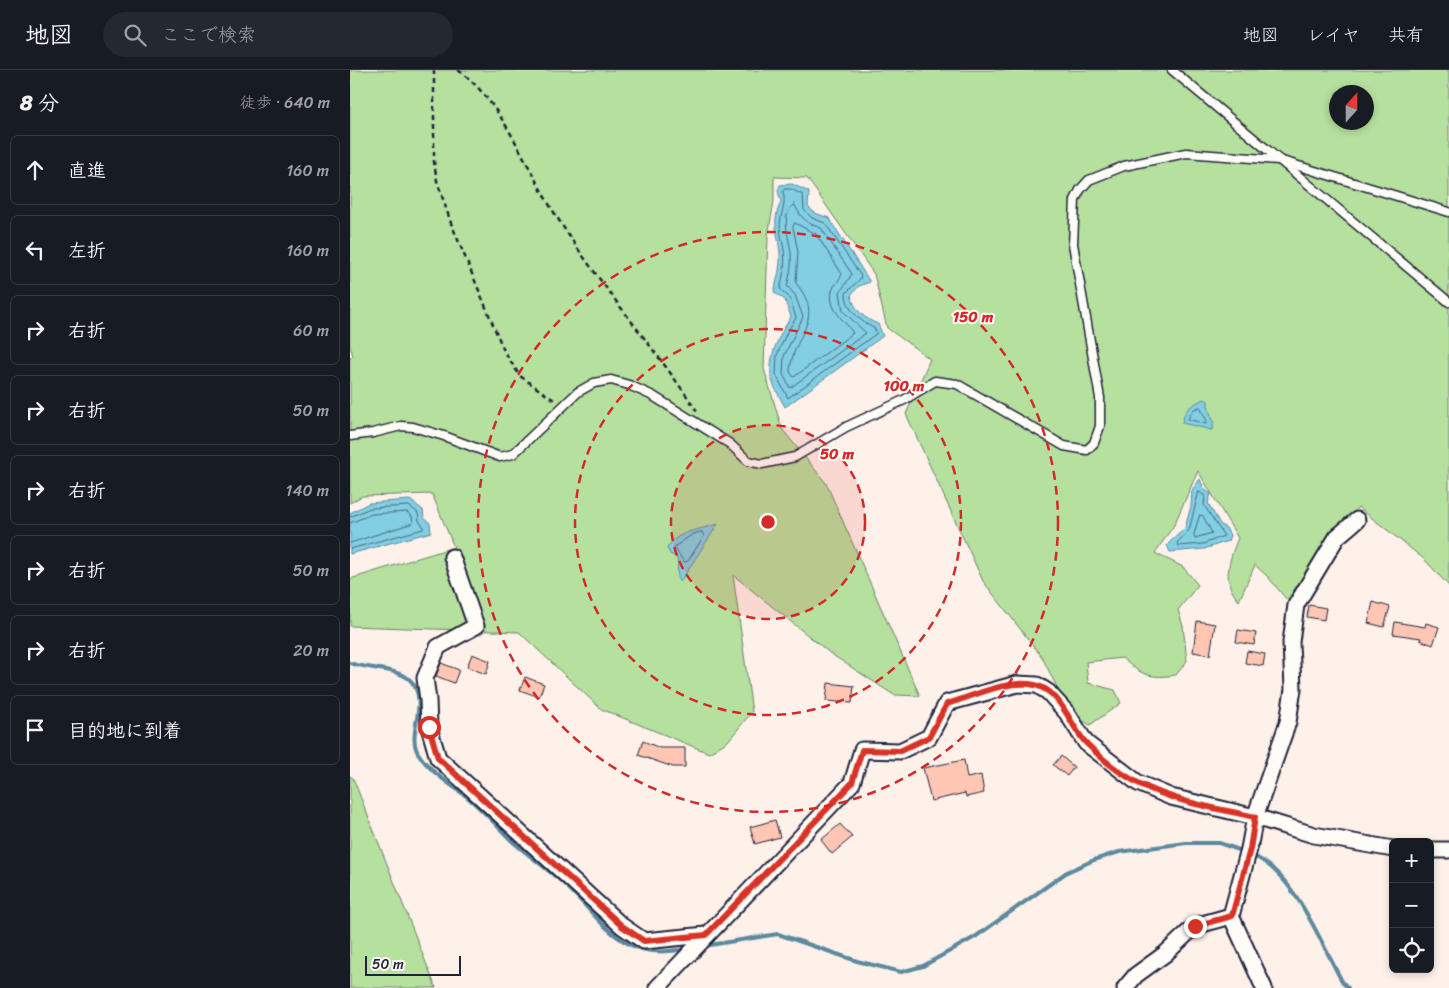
<!DOCTYPE html>
<html lang="ja">
<meta charset="utf-8">
<style>
body{margin:0;font-family:Sriracha,"Klee One",sans-serif;background:#242831;color:#f1f3f6}
.controls{position:absolute;right:15px;bottom:15px;display:grid;overflow:hidden;border-radius:8px;box-shadow:0 2px 8px #0003}
.controls button{width:45px;height:45px;display:grid;place-items:center;padding:0;border:0;border-bottom:1px solid #363941;background:#171b24;color:#f1f3f6;font:25px sans-serif}
.compass{position:absolute;left:979px;top:15px;width:45px;height:45px;border-radius:50%;background:#171b24;box-shadow:0 2px 8px #0003;rotate:21deg}
.scale{position:absolute;left:15px;bottom:12px;width:96px;box-sizing:border-box;padding-left:5px;border:2px solid #22223b;border-top:0;font-size:14px;line-height:18px;white-space:nowrap;color:#22223b;-webkit-text-stroke:4px #fdfcf7;paint-order:stroke}
.stop{position:absolute;width:15px;height:15px;margin:-11px;border:4px solid #d93025;border-radius:50%;background:#fff}
.stop.end{background:#d93025;border-color:#fff;box-shadow:0 1px 5px #0008}
.list{margin:0;padding:0;list-style:none}
h2{display:flex;justify-content:space-between;align-items:center;height:65px;margin:0;padding:0 20px;font-size:21px}
h2 small{font-size:16px;font-weight:400;color:#9ea1a6}
.list li{display:grid;grid-template-columns:32px 1fr auto;gap:15px;align-items:center;box-sizing:border-box;height:70px;margin:0 10px 10px;padding:0 10px;border:1px solid #363941;border-radius:8px}
.list b{display:block;font-size:19px;white-space:nowrap}
.list em{font-size:16px;font-style:normal;color:#9ea1a6}
.icon{flex:none;width:28px;height:28px;fill:none;stroke:currentColor;stroke-width:2;stroke-linecap:round;stroke-linejoin:round}
.map{position:relative;flex:none;width:1099px;height:918px;overflow:hidden}
header{display:flex;align-items:center;gap:30px;box-sizing:border-box;height:70px;padding:0 25px;background:#171b24;border-bottom:1px solid #363941}
header strong{font-size:24px}
nav{display:flex;gap:28px;margin-inline-start:auto;font-size:18px}
.search{width:350px;height:45px;background:#242831;display:flex;align-items:center;gap:12px;box-sizing:border-box;padding:0 18px;border-radius:28px;color:#9ea1a6;font-size:19px}
main{display:flex}
aside{flex:1;background:#171b24}
.map>svg:first-child{display:block}
.green{fill:#b5e09d;stroke:#6c816c;fill-rule:evenodd}
.water{fill:#82cee2;stroke:#5c899f}
.lines{fill:none;stroke-linecap:round;stroke-linejoin:round}
.shore{stroke:#48677e;stroke-width:1}
.stream{stroke:#5c899f;stroke-width:4}
.building{fill:#ffc7b3;stroke:#22223b}
.service-casing{stroke:#22223b;stroke-width:11}
.minor-casing{stroke:#22223b;stroke-width:19}
.path{stroke:#22223b;stroke-width:2.5;stroke-dasharray:5 4;stroke-linecap:butt}
.service{stroke:#fdfcf7;stroke-width:8}
.minor{stroke:#fdfcf7;stroke-width:15}
.route{stroke:#d93025;stroke-width:6}
.ring{fill:none;stroke:#d62828;stroke-width:2.5;stroke-dasharray:9 6}
.centre{fill:#d62828;stroke:#fdfcf7;stroke-width:2.5}
.ring-label{font-size:15px;text-anchor:middle;font-weight:bold;fill:#d62828;stroke:#fdfcf7;stroke-width:4;stroke-linejoin:round;paint-order:stroke}
</style>
<header>
<strong>地図</strong>
<div class="search"><svg class="icon" aria-label="search" viewBox="0 0 24 24"><circle cx="10" cy="10" r="6"/><path d="M15 15l6 6"/></svg>ここで検索</div>
<nav><a>地図</a><a>レイヤ</a><a>共有</a></nav>
</header>
<main>
<aside>
<h2>8 分<small>徒歩 · 640 m</small></h2>
<ul class="list">
<li><svg class="icon" aria-label="ahead" viewBox="0 0 24 24"><path d="M12 20V5M6 11l6-6 6 6"/></svg><div><b>直進</b></div><em>160 m</em></li>
<li><svg class="icon" aria-label="left" viewBox="0 0 24 24"><path d="M17 20v-9H6M10 6l-5 5 5 5"/></svg><div><b>左折</b></div><em>160 m</em></li>
<li><svg class="icon" aria-label="right" viewBox="0 0 24 24"><path d="M7 20v-9h11M14 6l5 5-5 5"/></svg><div><b>右折</b></div><em>60 m</em></li>
<li><svg class="icon" aria-label="right" viewBox="0 0 24 24"><path d="M7 20v-9h11M14 6l5 5-5 5"/></svg><div><b>右折</b></div><em>50 m</em></li>
<li><svg class="icon" aria-label="right" viewBox="0 0 24 24"><path d="M7 20v-9h11M14 6l5 5-5 5"/></svg><div><b>右折</b></div><em>140 m</em></li>
<li><svg class="icon" aria-label="right" viewBox="0 0 24 24"><path d="M7 20v-9h11M14 6l5 5-5 5"/></svg><div><b>右折</b></div><em>50 m</em></li>
<li><svg class="icon" aria-label="right" viewBox="0 0 24 24"><path d="M7 20v-9h11M14 6l5 5-5 5"/></svg><div><b>右折</b></div><em>20 m</em></li>
<li><svg class="icon" aria-label="arrive" viewBox="0 0 24 24"><path d="M6 21V4h12l-3 4 3 4H6"/></svg><div><b>目的地に到着</b></div></li>
</ul>
</aside>
<div class="map">
<svg width="1099" height="918" viewBox="0 0 1099 918">
<rect width="100%" height="100%" fill="#fdf1e9"/>
<filter id="ink" filterUnits="userSpaceOnUse"><feTurbulence type="fractalNoise" baseFrequency=".02" numOctaves="2"/><feDisplacementMap in="SourceGraphic" scale="10" xChannelSelector="R" yChannelSelector="G"/><feConvolveMatrix kernelMatrix="1 2 1 2 8 2 1 2 1" color-interpolation-filters="sRGB"/></filter>
<g filter="url(#ink)">
<!-- green -->
<g class="green">
<path d="M0,0H1099V516L1074,489L1008,437L969,485L937,530L918,507L905,495L889,531C871,511 879,491 888,468L848,401L824,455L805,483L833,497L848,515L828,540L833,556L837,591L826,605C800,609 791,605 772,588L736,592L738,613L765,620L771,633L740,655L719,642L692,587L633,511L556,344L580,289L537,258L524,204L457,108L424,107V131L418,166L414,299L432,359L476,413L570,626L544,625L481,584L383,505L402,642L378,671L359,683L251,639L169,562L0,556V509L104,477L82,424L12,426L0,433V288L3,286L0,276ZM986,22H1016V52H986Z"/>
<polygon points="0,706 3,708 86,918 0,918"/>
</g>
<!-- water -->
<g class="water">
<path d="M442,114L459,122L458,137L465,143L479,148L520,212L509,216L501,225C504,240 515,249 528,254L533,266L435,337C430,327 422,315 421,305C419,283 430,264 441,247L435,230L424,222C427,209 431,197 430,183C428,162 421,153 431,132L428,121L430,115Z"/>
<path d="M854,329L858,331C857,343 867,351 862,360L832,353C834,338 842,335 854,329Z"/>
<polygon points="850,409 854,419 861,424 858,433 870,454 876,458 880,465 878,471 854,479 820,482 817,475 835,458 841,436 842,420"/>
<polygon points="60,430 73,440 74,448 80,453 81,462 0,484 0,443 19,433"/>
<path d="M368,454L330,512C325,502 330,495 326,487L320,484L317,478C328,460 350,460 368,454Z"/>
</g>
<g class="lines">
<!-- shore -->
<g class="shore">
<path d="M435,119H441L453,125L454,140L462,148L475,153L511,206L510,209L496,223C496,240 511,252 524,258L527,263L438,328L426,305L427,285L437,262L446,248L440,228L430,219C433,206 436,194 434,180C433,172 430,164 430,157C430,143 437,135 433,122Z"/>
<path d="M444,134L451,146L459,153L471,158L502,204L490,222L493,241L516,263L440,318L433,304L434,286L453,247L445,225L437,216C440,205 442,195 441,184C440,168 429,147 444,134Z"/>
<path d="M445,153L466,164L492,204C490,210 484,214 482,221C478,240 495,250 503,263L444,307L440,302C442,264 477,251 446,213L448,182L443,157Z"/>
<polygon points="850,337 857,351 856,354 838,349 843,340"/>
<polygon points="849,422 855,426 854,435 874,466 853,474 828,476 827,473 839,460"/>
<polygon points="850,445 853,446 862,463 845,468 844,465"/>
<polyline points="0,447 20,438 59,436 68,443 69,451 74,457 73,459 0,479"/>
<polyline points="0,453 22,444 57,442 62,446 63,453 0,473"/>
<polygon points="352,462 354,466 338,491 334,492 324,477 343,464"/>
</g>
<!-- stream -->
<g class="stream">
<path d="M0,593C16,599 50,598 61,611C80,633 56,663 68,683C80,702 99,713 116,726C132,739 147,756 162,771C178,785 196,798 212,812C234,831 252,860 279,874C297,884 317,882 337,879"/>
<path d="M901,785C944,801 971,874 993,913L998,918"/>
<polyline points="354,876 428,864 507,891 551,902 573,896 625,867 717,802 744,790 769,782 836,773 869,773 895,782"/>
</g>
</g>
<!-- building -->
<g class="building">
<polygon points="1023,532 1040,537 1034,557 1018,553"/>
<polygon points="959,535 976,538 974,550 957,547"/>
<polygon points="847,551 865,554 860,585 843,582"/>
<polygon points="1045,552 1075,557 1076,553 1089,557 1083,575 1070,570 1071,568 1043,564"/>
<polygon points="888,560 906,563 904,575 886,572"/>
<polygon points="897,581 915,584 913,596 895,593"/>
<polygon points="122,584 140,591 136,604 117,597"/>
<polygon points="91,593 109,600 104,613 86,606"/>
<polygon points="175,607 194,614 189,627 170,620"/>
<polygon points="478,613 504,616 502,633 476,631"/>
<polygon points="293,671 310,678 335,678 335,697 323,697 288,685"/>
<polygon points="711,686 724,697 717,706 703,695"/>
<polygon points="614,690 617,708 631,705 634,723 616,727 615,723 581,731 573,698"/>
<polygon points="425,750 430,767 405,774 400,757"/>
<polygon points="490,754 502,767 482,784 471,770"/>
</g>
<g class="lines">
<!-- service casing -->
<g class="service-casing">
<g id="service">
<polyline points="822,0 1099,232"/>
<polyline points="0,366 23,363 51,356 63,357 94,366 150,387 163,384 228,322 244,313 261,310 279,315 303,326 380,374 398,391 412,394 445,387 496,357 554,330 585,311 607,314 714,376 737,380 744,373 750,356 750,328 723,174 725,130 730,120 739,110 774,96 836,83 929,90 1099,142"/>
</g>
</g>
<!-- minor casing -->
<g class="minor-casing">
<g id="minor">
<polyline points="102,487 126,556 88,577 75,608 78,630 79,657 88,688 272,856 294,871 356,865"/>
<polyline points="1080,780 1099,780"/>
<polyline points="307,918 502,713 512,680 550,681 579,667 597,633 667,614 687,615 698,622 717,643 736,673 788,713 821,727 905,747 964,765 1043,779"/>
<polyline points="775,918 786,905 815,884 845,856 881,846"/>
<polyline points="914,918 881,846 899,779 905,747 938,652 943,619 941,572 946,535 987,467 1007,450"/>
</g>
</g>
<!-- path -->
<g class="path">
<polyline points="84,0 84,92 87,111 101,153 154,281 170,306 204,330"/>
<path d="M108,0C153,32 176,98 205,144C248,213 302,274 347,341"/>
</g>
<!-- service -->
<use href="#service" class="service"/>
<!-- minor -->
<use href="#minor" class="minor"/>
</g>
</g>
<g class="lines" filter="url(#ink)">
<!-- route -->
<path class="route" d="M79,657L88,688L272,856L294,871L356,865L502,713L512,680L550,681L579,667L597,634C624,626 657,609 685,615C712,621 720,657 737,674C751,688 771,704 788,713C824,732 866,738 905,747L900,779L882,846L845,856"/>
</g>
<!-- distance rings -->
<circle cx="418" cy="452" r="97" fill="#d62828" fill-opacity=".12"/>
<g class="ring">
<circle cx="418" cy="452" r="97"/>
<circle cx="418" cy="452" r="193"/>
<circle cx="418" cy="452" r="290"/>
</g>
<circle cx="418" cy="452" r="8" class="centre"/>
<g class="ring-label">
<text x="623" y="252">150 m</text>
<text x="554" y="321">100 m</text>
<text x="487" y="389">50 m</text>
</g>
</svg>
<div class="controls">
<button>+</button>
<button>−</button>
<button><svg class="icon" aria-label="locate" viewBox="0 0 24 24"><circle cx="12" cy="12" r="6"/><path d="M12 2v4M12 18v4M2 12h4M18 12h4"/></svg></button>
</div>
<svg class="compass" viewBox="-18 -18 36 36"><path d="M0-13l5 13h-10z" fill="#e53935"/><path d="M0 13l5-13h-10z" fill="#9ea1a6"/></svg>
<div class="scale">50 m</div>
<div class="stop" style="left:79px;top:657px"></div>
<div class="stop end" style="left:845px;top:856px"></div>
</div>
</main>
